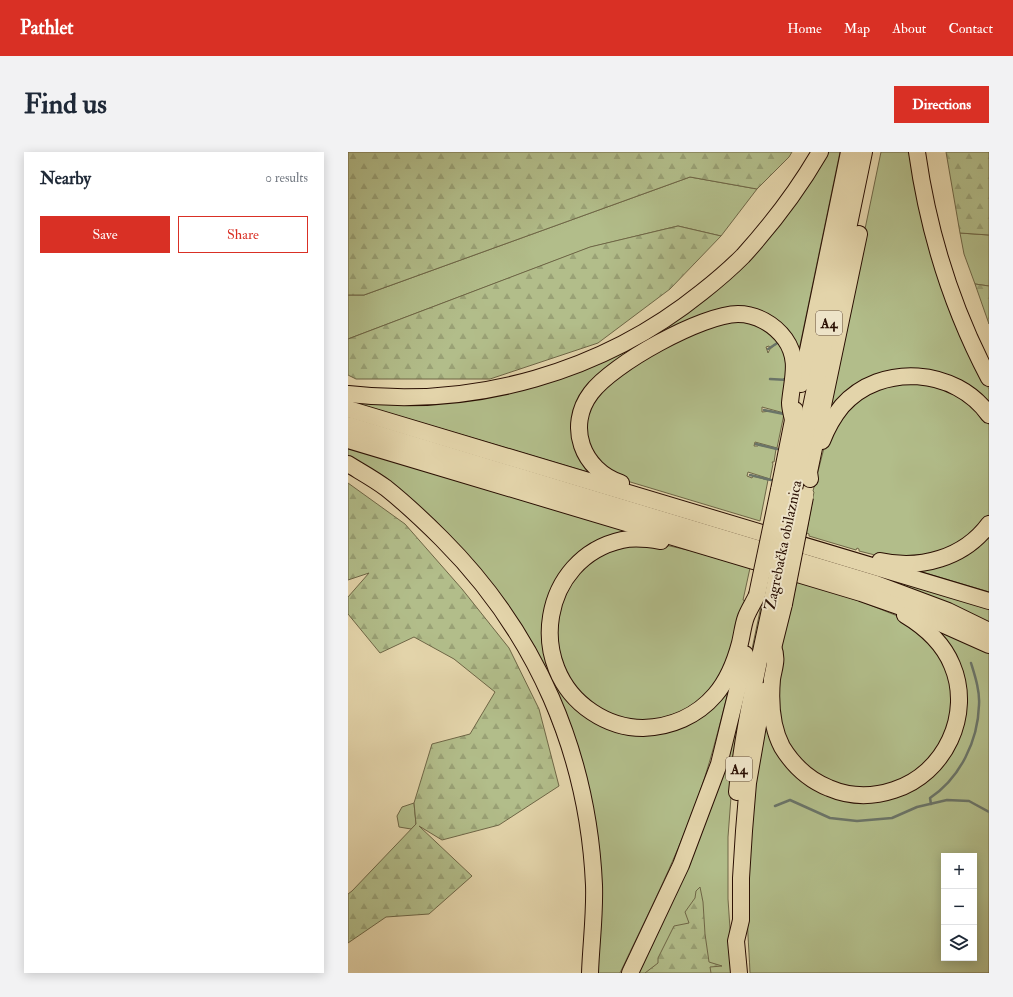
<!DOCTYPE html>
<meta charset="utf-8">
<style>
body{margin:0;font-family:"IM FELL Double Pica",serif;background:#f2f2f3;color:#1f2937}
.controls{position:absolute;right:12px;bottom:12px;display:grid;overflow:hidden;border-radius:0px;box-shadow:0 2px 10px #0003}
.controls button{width:36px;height:36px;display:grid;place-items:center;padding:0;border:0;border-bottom:1px solid #e0e1e3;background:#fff;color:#1f2937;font:20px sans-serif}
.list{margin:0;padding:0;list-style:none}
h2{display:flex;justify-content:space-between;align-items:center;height:52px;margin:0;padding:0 16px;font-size:17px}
h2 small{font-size:13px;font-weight:400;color:#747a83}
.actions{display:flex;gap:8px;padding:12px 16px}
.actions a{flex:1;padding:9px 0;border:1px solid #d93025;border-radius:0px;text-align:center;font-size:14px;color:#d93025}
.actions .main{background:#d93025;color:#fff}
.icon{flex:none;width:22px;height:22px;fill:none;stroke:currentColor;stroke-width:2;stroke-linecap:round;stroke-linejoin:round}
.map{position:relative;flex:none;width:641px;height:821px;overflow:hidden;border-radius:0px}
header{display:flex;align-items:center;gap:24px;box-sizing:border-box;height:56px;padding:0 20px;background:#d93025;color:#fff}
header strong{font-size:19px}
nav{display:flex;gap:22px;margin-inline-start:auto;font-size:14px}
.intro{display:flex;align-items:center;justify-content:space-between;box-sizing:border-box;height:96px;padding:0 24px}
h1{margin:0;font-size:28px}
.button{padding:10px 18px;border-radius:0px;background:#d93025;color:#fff;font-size:14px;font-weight:700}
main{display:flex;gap:24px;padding:0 24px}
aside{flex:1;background:#fff;border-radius:0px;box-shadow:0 2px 10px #0003}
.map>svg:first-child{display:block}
.green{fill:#b2bd8a;stroke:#6e6646;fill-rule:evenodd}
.forest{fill:url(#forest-firs);stroke:#6e6646}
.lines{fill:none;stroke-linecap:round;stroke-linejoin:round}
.stream{stroke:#6a7468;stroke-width:2.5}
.highway-casing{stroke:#290e02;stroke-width:18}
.highway{stroke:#e3d4aa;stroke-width:16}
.highway-bridge-casing{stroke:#290e02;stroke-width:18;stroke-linecap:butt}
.highway-bridge{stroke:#e3d4aa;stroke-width:16}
.labels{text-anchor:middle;stroke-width:4;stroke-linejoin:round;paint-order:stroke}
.shield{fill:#ede3c8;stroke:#644e3d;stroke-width:1}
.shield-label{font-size:14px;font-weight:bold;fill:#290e02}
.street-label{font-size:15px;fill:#290e02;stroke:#ede3c8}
</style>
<header>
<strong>Pathlet</strong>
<nav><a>Home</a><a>Map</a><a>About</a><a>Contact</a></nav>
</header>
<div class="intro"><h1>Find us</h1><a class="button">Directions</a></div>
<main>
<aside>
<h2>Nearby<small>0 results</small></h2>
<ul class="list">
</ul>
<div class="actions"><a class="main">Save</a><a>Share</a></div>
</aside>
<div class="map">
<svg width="641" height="821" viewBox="0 0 641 821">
<defs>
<pattern id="forest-firs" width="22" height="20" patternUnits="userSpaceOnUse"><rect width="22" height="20" fill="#b2bd8a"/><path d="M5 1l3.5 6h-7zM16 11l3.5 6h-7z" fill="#99a175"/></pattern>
</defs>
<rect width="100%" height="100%" fill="#e3d4aa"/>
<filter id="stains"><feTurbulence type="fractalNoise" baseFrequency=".005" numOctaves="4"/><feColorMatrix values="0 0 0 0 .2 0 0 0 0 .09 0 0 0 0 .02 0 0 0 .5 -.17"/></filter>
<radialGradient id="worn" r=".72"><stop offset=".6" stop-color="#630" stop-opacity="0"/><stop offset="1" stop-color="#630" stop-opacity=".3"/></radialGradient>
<!-- green -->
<g class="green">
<polygon points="477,0 492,0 450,203 444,189 380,157 233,246 243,321 0,249 178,234 355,145"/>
<polygon points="533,0 565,0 625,205 641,237 641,256 558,218 479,260"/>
<polygon points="342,25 409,37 373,84 330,74 243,95 0,187 0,143 16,143"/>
<polygon points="612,81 641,83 641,134 627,132 616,102"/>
<polygon points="375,168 409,171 432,188 422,196 421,194 418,195 420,201 422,197 432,189 434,191 442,227 435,227 442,228 436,261 414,255 414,260 423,259 436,262 429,296 407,290 406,294 410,294 411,293 428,297 426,310 424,310 425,312 422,327 400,320 399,324 404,326 405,324 420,328 412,369 279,329 254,317 238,289 238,260 248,242 299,204"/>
<polygon points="552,229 597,235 635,263 641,273 641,363 623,385 583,405 527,403 511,399 511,397 509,396 508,398 461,384 461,382 459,381 458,383 466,340 465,339 476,296 480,285 510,246"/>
<path d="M0,293L288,379L267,385L200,453L216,540L297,581L381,536C371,576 361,616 347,654C326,711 298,766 272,821H246L245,677L163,462L0,306Z"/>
<polygon points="641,380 641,440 567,418"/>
<polygon points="313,392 344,399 402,416 395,448 397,449 385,497 368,533 344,556 302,570 269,566 231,543 211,509 207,474 217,438 241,409 270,395"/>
<polygon points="507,415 641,456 641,472 506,418"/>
<polygon points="448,429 512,449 552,465 567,475 593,503 605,538 599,583 575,616 537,635 509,637 472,626 441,595 430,569 430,520 433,497"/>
<polygon points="413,454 417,455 386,616 383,645 380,685 380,747 385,821 290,821 398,526"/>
<path d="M586,477L641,499V821H402C401,794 398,768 400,741C402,683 408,625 416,567L468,637L554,642L615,569ZM596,704H626V806H596Z"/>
<polygon points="66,651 68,672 63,677 51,675 49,664 54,655"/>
</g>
<!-- forest -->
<g class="forest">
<polygon points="0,0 444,0 441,5 409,37 342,25 16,143 0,143"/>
<polygon points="598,0 641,0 641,83 612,81"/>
<polygon points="330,74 373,84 322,137 250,191 142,227 8,227 0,223 0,187 242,95"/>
<polygon points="627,132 641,134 641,172"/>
<polygon points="0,331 57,372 114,437 161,496 191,557 211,634 151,673 94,688 71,674 124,724 81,762 38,765 0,791 0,742 4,739 68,672 66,651 84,592 122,582 147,540 106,507 66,485 32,501 0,462 0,445 21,421 0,428"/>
<polygon points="352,735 355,750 357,782 361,810 374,814 362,815 363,821 297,821 310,811 310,806 326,774 341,771 337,760 347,746 348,739"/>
</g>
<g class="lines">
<!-- stream -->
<g class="stream">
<polyline points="420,197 431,190"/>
<polyline points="422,227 440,228"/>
<polyline points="416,258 436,262"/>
<polyline points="408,292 429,297"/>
<polyline points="402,323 423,328"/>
<path d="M583,652L582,646C612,626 630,589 631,553C632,539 627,524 623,511"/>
<polyline points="427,654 442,648 482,666 509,669 544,666 569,655 599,648 621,649 641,660"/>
</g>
<!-- highway casing -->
<g class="highway-casing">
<g id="highway">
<path d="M569,0C580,78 604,156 641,226"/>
<polyline points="453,232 501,0"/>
<path d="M0,242C126,257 255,220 354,140C368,129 382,117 395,104C424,72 450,38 472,0"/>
<polyline points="0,257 641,449"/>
<polyline points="0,273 528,432 600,459 641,479"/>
<polyline points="0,288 513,441 567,460 641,493"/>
<path d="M474,289C479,276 485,265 494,254C533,210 608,216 641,263"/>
<path d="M0,312C13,320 26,327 38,336C58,352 76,369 94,387C188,481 240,600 246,733C247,763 243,792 242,821"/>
<polyline points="462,327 461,320 511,82"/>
<path d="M273,331C234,318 218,274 243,241C264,212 355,162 390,162C408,162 426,172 437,187C452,208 444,227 442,251C442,256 444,263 445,268"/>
<polyline points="431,338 447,258"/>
<polyline points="445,342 516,0"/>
<path d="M313,389C301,387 287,385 274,388C193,406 176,515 244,560C259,570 277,576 295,576C323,575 349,564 367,543C380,528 387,510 392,491C394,483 395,473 398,465C401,457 406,450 409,443"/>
<path d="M532,409C572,418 616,406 641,372"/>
<path d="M425,495C430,507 426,515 424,527C422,550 423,574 434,595C445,613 461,628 481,636C502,645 525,645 546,638C597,622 625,562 604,513C595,491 577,475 557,463"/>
<polyline points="423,504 436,452"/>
<path d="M389,640C395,575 411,511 424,448"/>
<polyline points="282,821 333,713 371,612 391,531 397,502"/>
<polyline points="391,821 388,789 393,768 393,726 396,679 400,631 416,539"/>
</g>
</g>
<!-- highway -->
<use href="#highway" class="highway"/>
<!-- highway-bridge casing -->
<g class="highway-bridge-casing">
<g id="highway-bridge">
<polyline points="409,443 431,338"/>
<polyline points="424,448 445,342"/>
<polyline points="436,452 457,345"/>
</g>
</g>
<!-- highway-bridge -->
<use href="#highway-bridge" class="highway-bridge"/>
</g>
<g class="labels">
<!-- shield labels -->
<g class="shield">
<rect x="468" y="159" width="26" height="24" rx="3"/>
<rect x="378" y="605" width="26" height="24" rx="3"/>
</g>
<g class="shield-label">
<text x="481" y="176">A4</text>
<text x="391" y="622">A4</text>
</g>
<!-- street labels -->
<g class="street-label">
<text transform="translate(435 393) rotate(-78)" y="5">Zagrebačka obilaznica</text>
</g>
</g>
<rect width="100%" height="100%" filter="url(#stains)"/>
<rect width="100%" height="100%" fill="url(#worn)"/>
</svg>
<div class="controls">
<button>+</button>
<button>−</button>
<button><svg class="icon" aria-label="layers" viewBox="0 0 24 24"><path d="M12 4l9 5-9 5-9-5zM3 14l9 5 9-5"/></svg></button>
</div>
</div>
</main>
